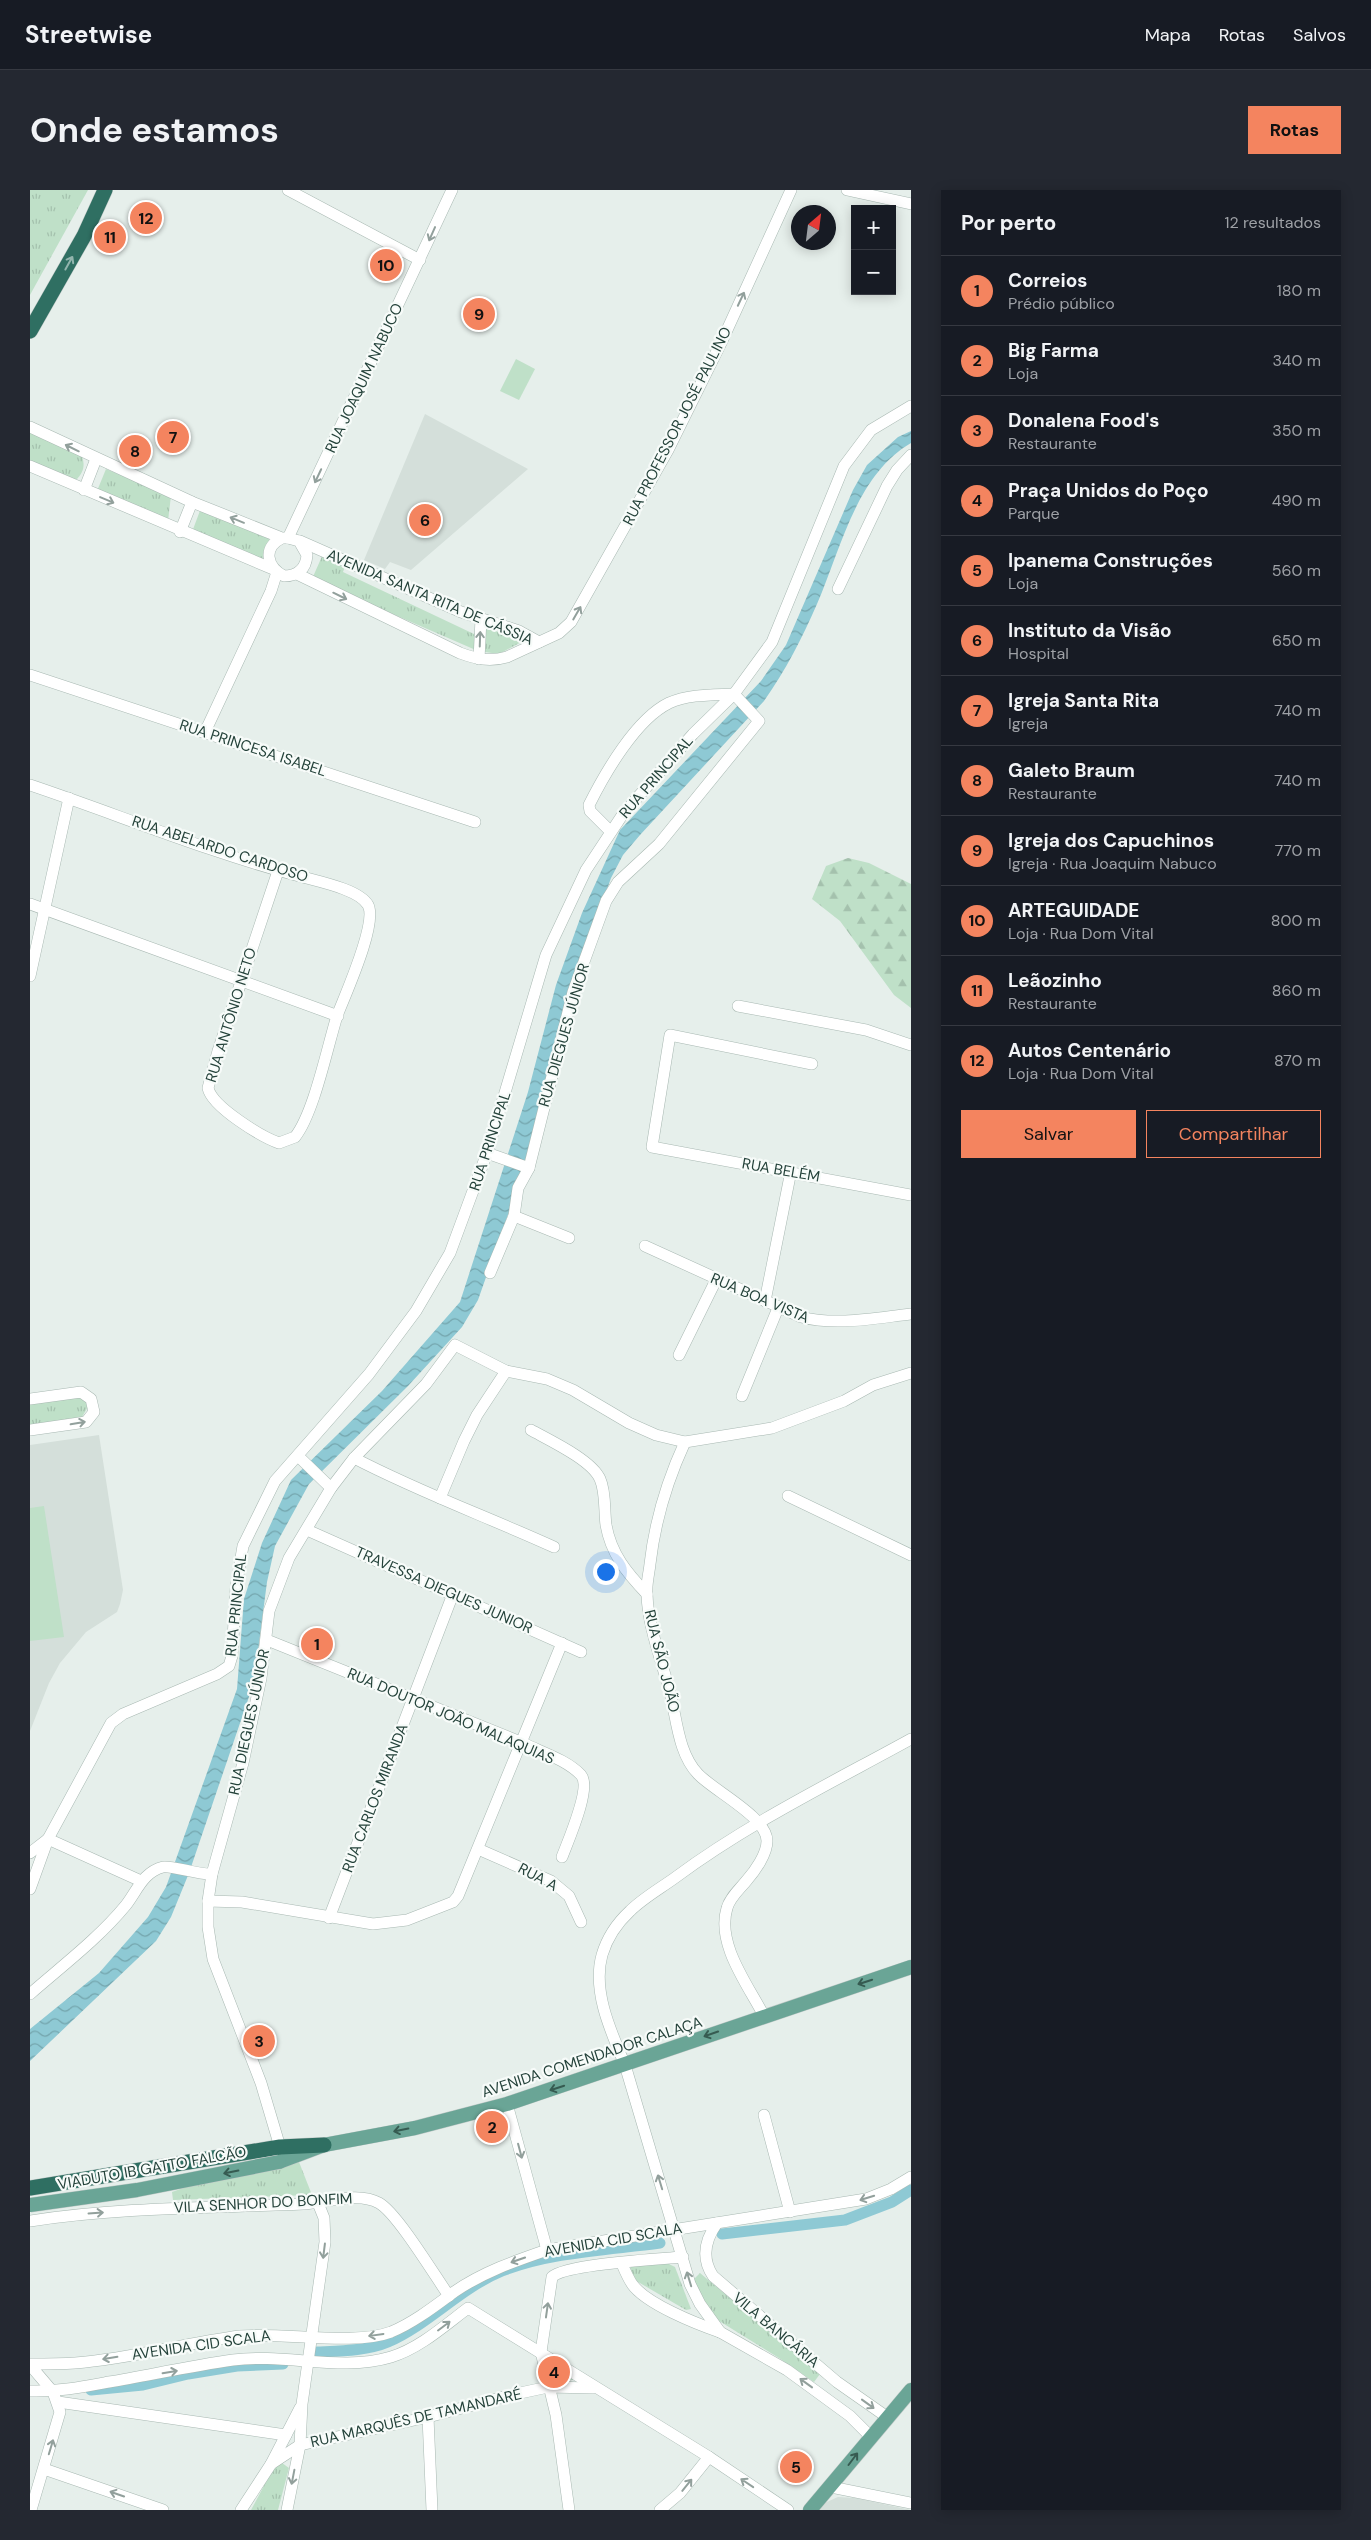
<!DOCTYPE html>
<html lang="pt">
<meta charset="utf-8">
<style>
body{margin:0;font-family:"DM Sans",sans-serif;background:#242831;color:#f1f3f6}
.controls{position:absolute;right:15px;top:15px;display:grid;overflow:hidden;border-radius:0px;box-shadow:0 2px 12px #0003}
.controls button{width:45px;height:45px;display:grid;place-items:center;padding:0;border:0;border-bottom:1px solid #363941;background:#171b24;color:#f1f3f6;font:25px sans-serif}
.compass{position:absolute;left:761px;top:15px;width:45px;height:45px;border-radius:50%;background:#171b24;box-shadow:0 2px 12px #0003;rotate:28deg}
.you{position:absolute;left:575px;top:1381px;width:18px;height:18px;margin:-12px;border:4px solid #fff;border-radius:50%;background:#1a73e8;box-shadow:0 0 0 8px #1a73e833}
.badge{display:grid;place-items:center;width:32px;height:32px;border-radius:50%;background:#f4845f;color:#111;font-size:16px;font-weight:700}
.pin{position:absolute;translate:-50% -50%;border:2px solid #fff;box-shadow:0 1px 5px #0006}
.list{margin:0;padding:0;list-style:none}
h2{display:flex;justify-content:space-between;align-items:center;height:65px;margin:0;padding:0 20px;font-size:21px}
h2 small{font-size:16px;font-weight:400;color:#9ea1a6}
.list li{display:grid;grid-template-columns:32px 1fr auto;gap:15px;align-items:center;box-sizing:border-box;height:70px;padding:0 20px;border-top:1px solid #363941}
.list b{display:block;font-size:19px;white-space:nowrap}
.list p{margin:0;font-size:16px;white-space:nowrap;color:#9ea1a6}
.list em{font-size:16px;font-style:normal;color:#9ea1a6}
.actions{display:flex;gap:10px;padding:15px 20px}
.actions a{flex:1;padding:11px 0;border:1px solid #f4845f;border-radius:0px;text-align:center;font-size:18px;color:#f4845f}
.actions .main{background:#f4845f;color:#111}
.map{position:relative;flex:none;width:881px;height:2320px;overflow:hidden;border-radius:0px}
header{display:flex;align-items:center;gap:30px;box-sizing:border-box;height:70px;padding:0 25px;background:#171b24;border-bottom:1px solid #363941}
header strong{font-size:24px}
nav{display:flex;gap:28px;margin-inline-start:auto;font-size:18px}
.intro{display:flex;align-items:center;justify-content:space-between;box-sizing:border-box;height:120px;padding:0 30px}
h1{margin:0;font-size:35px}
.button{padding:12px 22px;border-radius:0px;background:#f4845f;color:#111;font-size:18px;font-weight:700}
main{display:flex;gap:30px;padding:0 30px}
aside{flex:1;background:#171b24;border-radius:0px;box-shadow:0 2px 12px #0003}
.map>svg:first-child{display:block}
.built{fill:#d4dfda}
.grass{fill:#bfe0c8}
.forest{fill:url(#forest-firs)}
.park{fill:url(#park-tufts)}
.water{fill:url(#water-waves)}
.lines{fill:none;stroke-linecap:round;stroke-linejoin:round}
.canal{stroke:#8ec9d4;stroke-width:11}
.minor-casing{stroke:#a8b8b2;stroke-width:12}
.major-casing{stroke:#c2cac8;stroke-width:15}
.highway-casing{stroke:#c2cac8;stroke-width:16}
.minor{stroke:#fff;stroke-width:11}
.major{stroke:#6aa596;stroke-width:14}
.highway{stroke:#2f6f62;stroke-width:15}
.major-bridge-casing{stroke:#c2cac8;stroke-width:15;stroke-linecap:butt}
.major-bridge{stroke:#6aa596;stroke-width:14}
.oneway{stroke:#92a09c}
.oneway2{stroke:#93b5ae}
.oneway3{stroke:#365b51}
.labels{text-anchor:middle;stroke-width:4.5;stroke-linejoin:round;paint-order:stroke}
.street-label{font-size:15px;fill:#24423a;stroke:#f7fbf9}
</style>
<header>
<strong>Streetwise</strong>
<nav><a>Mapa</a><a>Rotas</a><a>Salvos</a></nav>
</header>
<div class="intro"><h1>Onde estamos</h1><a class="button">Rotas</a></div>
<main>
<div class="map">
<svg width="881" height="2320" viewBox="0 0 881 2320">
<defs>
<pattern id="forest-firs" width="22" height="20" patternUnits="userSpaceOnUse" patternTransform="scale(1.25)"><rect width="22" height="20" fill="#bfe0c8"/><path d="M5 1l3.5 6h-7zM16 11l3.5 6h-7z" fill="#a4c1ad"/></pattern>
<pattern id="park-tufts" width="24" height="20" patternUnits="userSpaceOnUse" patternTransform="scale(1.25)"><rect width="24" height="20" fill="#bfe0c8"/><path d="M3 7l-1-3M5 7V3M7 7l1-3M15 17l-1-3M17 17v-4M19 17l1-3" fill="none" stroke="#a4c1ad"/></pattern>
<pattern id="water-waves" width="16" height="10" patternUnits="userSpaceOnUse" patternTransform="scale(1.25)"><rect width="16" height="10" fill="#8ec9d4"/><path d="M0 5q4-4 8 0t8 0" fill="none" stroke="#74a5ad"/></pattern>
</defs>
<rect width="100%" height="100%" fill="#e6efeb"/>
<!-- built -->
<g class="built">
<polygon points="395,224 498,279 381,380 360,372 355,379 334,370"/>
<polygon points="69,1245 93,1400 90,1414 87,1422 56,1442 30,1473 19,1493 0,1541 0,1255"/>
<polygon points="808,2307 825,2308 881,2320 785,2320 790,2315"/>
</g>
<!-- grass -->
<g class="grass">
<polygon points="486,169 505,179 489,210 470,201"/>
<polygon points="14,1316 34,1447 0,1451 0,1318"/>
</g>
<!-- forest -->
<polygon class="forest" points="818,668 839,673 881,694 881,818 864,805 810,731 782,709 796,676"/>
<!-- park -->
<g class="park">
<polygon points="0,0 58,0 0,105"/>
<path d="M0,241L52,266C55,276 54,281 47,289H39L0,271Z"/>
<polygon points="76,279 141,306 138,331 67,301"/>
<polygon points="171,318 240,347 234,373 162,342"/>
<polygon points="293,364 316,373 313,382 444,444 449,436 495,450 469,464 448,461 282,389"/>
<polygon points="44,1202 59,1215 52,1227 0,1235 0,1208"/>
<polygon points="269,1972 282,2005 143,2010 142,2002 170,1992"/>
<polygon points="637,2073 645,2077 661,2119 656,2120 603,2089 599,2081 602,2075"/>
<polygon points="670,2083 790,2184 784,2192 749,2168 686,2129 667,2107 663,2090"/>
<polygon points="517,2173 544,2190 520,2190"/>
<polygon points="252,2273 259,2278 248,2320 221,2320 244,2277"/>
</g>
<!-- water -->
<path class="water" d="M881,241V253C826,285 811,359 787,414C772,448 756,480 734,511L610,645L593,665L581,688L562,742L486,1002L448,1110L432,1137L378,1196L279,1294L245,1356L237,1392L224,1492L159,1683L141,1727L126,1751L0,1871V1839L69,1783L118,1727L136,1697L207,1499L214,1409L232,1353L261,1290L352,1201L430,1112L498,902L526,795L552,723L590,640L731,491L756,455L823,300L837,275L868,247Z"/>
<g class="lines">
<!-- canal -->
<g class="canal">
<polyline points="692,2044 815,2030 862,2012 881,2000"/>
<path d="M287,2162C309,2161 337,2161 358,2152C399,2134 430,2098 472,2081C521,2062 578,2060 630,2053"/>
<polyline points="61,2200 113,2195 158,2184 207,2176 253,2174"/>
</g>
<!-- minor casing -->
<g class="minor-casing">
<g id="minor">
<polyline points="258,0 390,70"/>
<polyline points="817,0 881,14"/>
<path d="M0,237L162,312L252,348H258L269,351L277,365C276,379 268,386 254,386C237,377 232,358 252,348"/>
<polyline points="0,276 243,379"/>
<polyline points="54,300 66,269"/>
<polyline points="150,342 162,312"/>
<polyline points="258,348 422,0"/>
<polyline points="270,351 431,422 489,441 509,452"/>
<path d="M267,384L430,463C446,469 460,472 477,467L529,443L541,432L638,260L692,151L761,0"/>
<polyline points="808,399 857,296 867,280 881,265"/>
<polyline points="449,469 451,429"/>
<polyline points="0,485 445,632"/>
<polyline points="175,542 241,401 247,382"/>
<path d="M0,595C89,625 178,662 269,686C286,691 329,699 338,715C348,733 315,805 307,826C297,858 284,923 265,947L249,953C232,947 182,917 178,898L188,861L248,681"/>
<polyline points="0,714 308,826"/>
<polyline points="0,786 39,608"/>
<polyline points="708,816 836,840 881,855"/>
<polyline points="782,874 640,845 622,957 881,1005"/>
<polyline points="457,963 499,978"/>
<polyline points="484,1026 539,1048"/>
<path d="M615,1056L771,1127C806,1136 845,1128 881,1124"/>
<path d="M460,1083L484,1026L488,998L499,978L543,802L576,711L588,692L629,654L729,531L704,504C682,505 659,504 639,513C606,529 575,583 559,615L560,621L580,641"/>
<polyline points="735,1111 761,981"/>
<polyline points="649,1165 686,1090"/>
<polyline points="712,1206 748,1118"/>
<polyline points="0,1209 51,1202 61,1209 64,1222 56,1232 0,1240"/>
<path d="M501,1240C519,1250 562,1270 570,1289C576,1302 574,1320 576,1335C581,1364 597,1383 617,1404"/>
<path d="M655,1252C637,1291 625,1330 620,1374C619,1384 616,1394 617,1404C618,1439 633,1473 641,1507C647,1532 649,1564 668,1584C684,1601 737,1627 737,1651C737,1664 725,1681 717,1690C710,1699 700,1707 697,1718C686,1754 718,1795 734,1826"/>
<polyline points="268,1266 301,1298"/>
<path d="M324,1268C389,1302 458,1327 524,1357"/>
<polyline points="758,1306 881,1365"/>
<polyline points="410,1308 434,1251 447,1225 476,1181"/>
<polyline points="277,1340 551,1462"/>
<path d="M237,1450L493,1553C511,1562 537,1570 551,1585C562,1597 538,1651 532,1667"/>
<polyline points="448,1659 521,1691 539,1706 551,1732"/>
<polyline points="0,1663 18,1649 111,1691"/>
<polyline points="0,1699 18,1649 81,1533 93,1524 187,1484 199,1476 202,1466 206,1397 213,1356 245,1291 339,1184 386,1121 420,1063 457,963 516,765 556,680 593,624 663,544 704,504 742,452 814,276 841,240 881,216"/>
<polyline points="178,1711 212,1712 343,1734 377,1730 423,1712 428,1706 532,1453"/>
<polyline points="299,1728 423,1404"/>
<path d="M0,1804C32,1776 69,1748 96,1715C107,1701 113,1682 133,1677C140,1675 169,1685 182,1684"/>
<polyline points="477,1914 517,2060"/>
<polyline points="734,1925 760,2022"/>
<polyline points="250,1957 231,1893 183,1769 178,1737 178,1711 182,1684 213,1573 231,1488 239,1421 259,1368 301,1298 324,1268 396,1194 425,1155 476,1181 517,1189 543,1200 599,1233 626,1245 655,1252 742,1238 814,1211 843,1195 881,1183"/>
<path d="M0,2031C90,2017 182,2018 273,2014C296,2013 328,2001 349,2013C367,2023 405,2086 419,2106"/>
<path d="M687,2033C675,2050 671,2068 683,2086L807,2192L857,2227"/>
<path d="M592,2074C595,2081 598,2088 602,2094C616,2114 667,2134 690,2142"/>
<path d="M0,2174C15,2174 30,2174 45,2173C101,2169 155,2153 210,2146C253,2142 324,2156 361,2142C383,2133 405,2116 424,2102C453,2082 485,2071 517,2060L836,2009L861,1999L881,1987"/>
<polyline points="0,2175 23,2202 30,2222 1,2320"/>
<path d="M0,2201C27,2202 52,2197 79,2192C120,2185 161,2176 203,2170C255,2163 311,2182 361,2167C390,2158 414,2136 438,2118L679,2267L758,2320"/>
<polyline points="28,2212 256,2245"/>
<polyline points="398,2227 402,2320"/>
<path d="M840,2246L820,2226L757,2180L690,2142L670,2114L660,2094L595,1875C581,1842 562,1801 572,1765C577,1748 587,1733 600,1721C613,1708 631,1698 646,1687C719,1633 801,1593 881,1549"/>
<polyline points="241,2274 270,2255 398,2227 481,2205 518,2197 563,2198"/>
<polyline points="14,2279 133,2320"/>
<polyline points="801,2297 881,2313"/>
<polyline points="211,2320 241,2274 270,2218"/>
<polyline points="257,2320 270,2255 272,2214 295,2052 294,2028 288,2013"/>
<path d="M539,2320L526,2225L511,2162L522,2087C535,2074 629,2069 653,2067"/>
<polyline points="630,2320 650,2303 679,2267"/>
</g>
</g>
<!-- major casing -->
<g class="major-casing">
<g id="major">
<polyline points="249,1972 294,1955 385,1938 477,1914 881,1777"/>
<polyline points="780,2320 881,2200"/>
</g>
</g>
<!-- highway casing -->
<g class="highway-casing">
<g id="highway">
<polyline points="0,141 54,46 75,0"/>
<polyline points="0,1998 250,1957 294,1955"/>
</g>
</g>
<!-- minor -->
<use href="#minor" class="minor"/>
<!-- major -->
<use href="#major" class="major"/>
<!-- highway -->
<use href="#highway" class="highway"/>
<!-- major-bridge casing -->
<g class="major-bridge-casing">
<polyline id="major-bridge" points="0,2015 107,2000 249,1972"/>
</g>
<!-- major-bridge -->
<use href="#major-bridge" class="major-bridge"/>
</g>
<!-- one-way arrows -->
<defs><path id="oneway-shaft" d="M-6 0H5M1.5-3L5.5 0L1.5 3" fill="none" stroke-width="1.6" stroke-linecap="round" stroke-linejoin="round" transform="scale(1.25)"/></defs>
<g class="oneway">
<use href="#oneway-shaft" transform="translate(402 44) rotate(114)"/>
<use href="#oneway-shaft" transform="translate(711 109) rotate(-65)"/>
<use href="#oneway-shaft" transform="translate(42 258) rotate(-154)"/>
<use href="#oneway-shaft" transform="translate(288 286) rotate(115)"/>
<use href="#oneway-shaft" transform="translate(77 310) rotate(23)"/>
<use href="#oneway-shaft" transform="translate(207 330) rotate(-158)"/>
<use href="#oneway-shaft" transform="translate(310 406) rotate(26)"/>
<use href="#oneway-shaft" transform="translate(547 423) rotate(-60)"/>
<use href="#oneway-shaft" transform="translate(450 449) rotate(-88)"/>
<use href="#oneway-shaft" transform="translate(48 1233) rotate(-10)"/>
<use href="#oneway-shaft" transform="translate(490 1961) rotate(75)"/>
<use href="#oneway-shaft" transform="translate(630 1992) rotate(-107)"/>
<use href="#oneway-shaft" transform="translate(837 2008) rotate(163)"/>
<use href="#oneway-shaft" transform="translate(66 2023) rotate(-4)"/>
<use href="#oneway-shaft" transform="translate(294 2061) rotate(97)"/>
<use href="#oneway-shaft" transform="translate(488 2070) rotate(161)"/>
<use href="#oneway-shaft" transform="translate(659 2089) rotate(-107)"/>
<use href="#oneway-shaft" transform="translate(517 2120) rotate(-82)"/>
<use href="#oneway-shaft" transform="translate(414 2136) rotate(-37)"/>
<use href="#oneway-shaft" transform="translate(346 2145) rotate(172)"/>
<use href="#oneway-shaft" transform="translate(80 2168) rotate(171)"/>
<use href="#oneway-shaft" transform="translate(140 2182) rotate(-9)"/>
<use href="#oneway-shaft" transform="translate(776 2193) rotate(-144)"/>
<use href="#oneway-shaft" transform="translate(838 2214) rotate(36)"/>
<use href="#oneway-shaft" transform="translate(21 2257) rotate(-73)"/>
<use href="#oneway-shaft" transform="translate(263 2287) rotate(101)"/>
<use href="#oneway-shaft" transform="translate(717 2293) rotate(-146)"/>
<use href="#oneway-shaft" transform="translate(657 2295) rotate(-51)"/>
<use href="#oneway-shaft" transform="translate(87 2304) rotate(-161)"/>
</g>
<use class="oneway2" href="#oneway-shaft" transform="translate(39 73) rotate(-61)"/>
<g class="oneway3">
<use href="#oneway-shaft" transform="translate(835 1792) rotate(162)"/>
<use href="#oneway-shaft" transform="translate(681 1844) rotate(161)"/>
<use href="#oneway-shaft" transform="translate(527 1898) rotate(162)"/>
<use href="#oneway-shaft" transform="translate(371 1940) rotate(169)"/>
<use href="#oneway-shaft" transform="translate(201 1982) rotate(169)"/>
<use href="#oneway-shaft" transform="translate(823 2269) rotate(-53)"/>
</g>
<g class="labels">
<!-- street labels -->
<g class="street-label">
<text transform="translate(334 188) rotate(-65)" y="5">RUA JOAQUIM NABUCO</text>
<text transform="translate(647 236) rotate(-63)" y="5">RUA PROFESSOR JOSÉ PAULINO</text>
<text transform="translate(400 407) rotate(23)" y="5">AVENIDA SANTA RITA DE CÁSSIA</text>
<text transform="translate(223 558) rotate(18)" y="5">RUA PRINCESA ISABEL</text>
<text transform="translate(626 587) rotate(-49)" y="5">RUA PRINCIPAL</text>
<text transform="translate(190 659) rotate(18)" y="5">RUA ABELARDO CARDOSO</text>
<text transform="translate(201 825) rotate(-73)" y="5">RUA ANTÔNIO NETO</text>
<text transform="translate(534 845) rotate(-74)" y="5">RUA DIEGUES JÚNIOR</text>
<text transform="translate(460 951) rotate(-72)" y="5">RUA PRINCIPAL</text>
<text transform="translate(751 980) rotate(10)" y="5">RUA BELÉM</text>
<text transform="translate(730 1108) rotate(23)" y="5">RUA BOA VISTA</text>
<text transform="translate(414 1400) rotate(24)" y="5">TRAVESSA DIEGUES JUNIOR</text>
<text transform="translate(206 1415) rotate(-84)" y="5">RUA PRINCIPAL</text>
<text transform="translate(632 1471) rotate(76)" y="5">RUA SÃO JOÃO</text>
<text transform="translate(421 1526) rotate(23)" y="5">RUA DOUTOR JOÃO MALAQUIAS</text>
<text transform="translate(219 1532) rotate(-78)" y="5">RUA DIEGUES JÚNIOR</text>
<text transform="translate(345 1608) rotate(-69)" y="5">RUA CARLOS MIRANDA</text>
<text transform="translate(508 1687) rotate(28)" y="5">RUA A</text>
<text transform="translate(562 1867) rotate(-18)" y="5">AVENIDA COMENDADOR CALAÇA</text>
<text transform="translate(122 1978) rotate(-10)" y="5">VIADUTO IB GATTO FALCÃO</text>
<text transform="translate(233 2013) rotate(-3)" y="5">VILA SENHOR DO BONFIM</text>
<text transform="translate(583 2050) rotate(-10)" y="5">AVENIDA CID SCALA</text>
<text transform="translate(746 2140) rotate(40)" y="5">VILA BANCÁRIA</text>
<text transform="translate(171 2155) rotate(-8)" y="5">AVENIDA CID SCALA</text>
<text transform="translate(386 2228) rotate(-13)" y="5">RUA MARQUÊS DE TAMANDARÉ</text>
</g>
</g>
</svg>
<div class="controls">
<button>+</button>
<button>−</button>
</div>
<svg class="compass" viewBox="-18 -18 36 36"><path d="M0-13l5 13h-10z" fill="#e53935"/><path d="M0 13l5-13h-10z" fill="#9ea1a6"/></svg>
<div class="you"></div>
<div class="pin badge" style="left:287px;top:1454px">1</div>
<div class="pin badge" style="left:462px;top:1937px">2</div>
<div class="pin badge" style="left:229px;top:1851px">3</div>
<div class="pin badge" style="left:524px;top:2182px">4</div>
<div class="pin badge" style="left:766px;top:2277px">5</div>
<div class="pin badge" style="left:395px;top:330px">6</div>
<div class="pin badge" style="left:143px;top:247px">7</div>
<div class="pin badge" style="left:105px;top:261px">8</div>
<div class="pin badge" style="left:449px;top:124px">9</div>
<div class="pin badge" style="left:356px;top:75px">10</div>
<div class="pin badge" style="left:80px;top:47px">11</div>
<div class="pin badge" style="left:116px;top:28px">12</div>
</div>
<aside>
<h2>Por perto<small>12 resultados</small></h2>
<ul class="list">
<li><span class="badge">1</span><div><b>Correios</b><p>Prédio público</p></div><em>180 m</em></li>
<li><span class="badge">2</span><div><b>Big Farma</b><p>Loja</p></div><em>340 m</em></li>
<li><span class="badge">3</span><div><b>Donalena Food's</b><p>Restaurante</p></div><em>350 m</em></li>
<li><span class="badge">4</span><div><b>Praça Unidos do Poço</b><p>Parque</p></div><em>490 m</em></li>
<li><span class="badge">5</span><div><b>Ipanema Construções</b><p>Loja</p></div><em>560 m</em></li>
<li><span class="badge">6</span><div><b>Instituto da Visão</b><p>Hospital</p></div><em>650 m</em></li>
<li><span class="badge">7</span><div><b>Igreja Santa Rita</b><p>Igreja</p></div><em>740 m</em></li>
<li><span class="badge">8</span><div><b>Galeto Braum</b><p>Restaurante</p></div><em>740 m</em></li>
<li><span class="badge">9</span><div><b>Igreja dos Capuchinos</b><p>Igreja · Rua Joaquim Nabuco</p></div><em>770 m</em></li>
<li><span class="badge">10</span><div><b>ARTEGUIDADE</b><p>Loja · Rua Dom Vital</p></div><em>800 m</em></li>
<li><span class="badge">11</span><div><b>Leãozinho</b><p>Restaurante</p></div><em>860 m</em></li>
<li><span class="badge">12</span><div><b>Autos Centenário</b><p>Loja · Rua Dom Vital</p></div><em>870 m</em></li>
</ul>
<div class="actions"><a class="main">Salvar</a><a>Compartilhar</a></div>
</aside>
</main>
